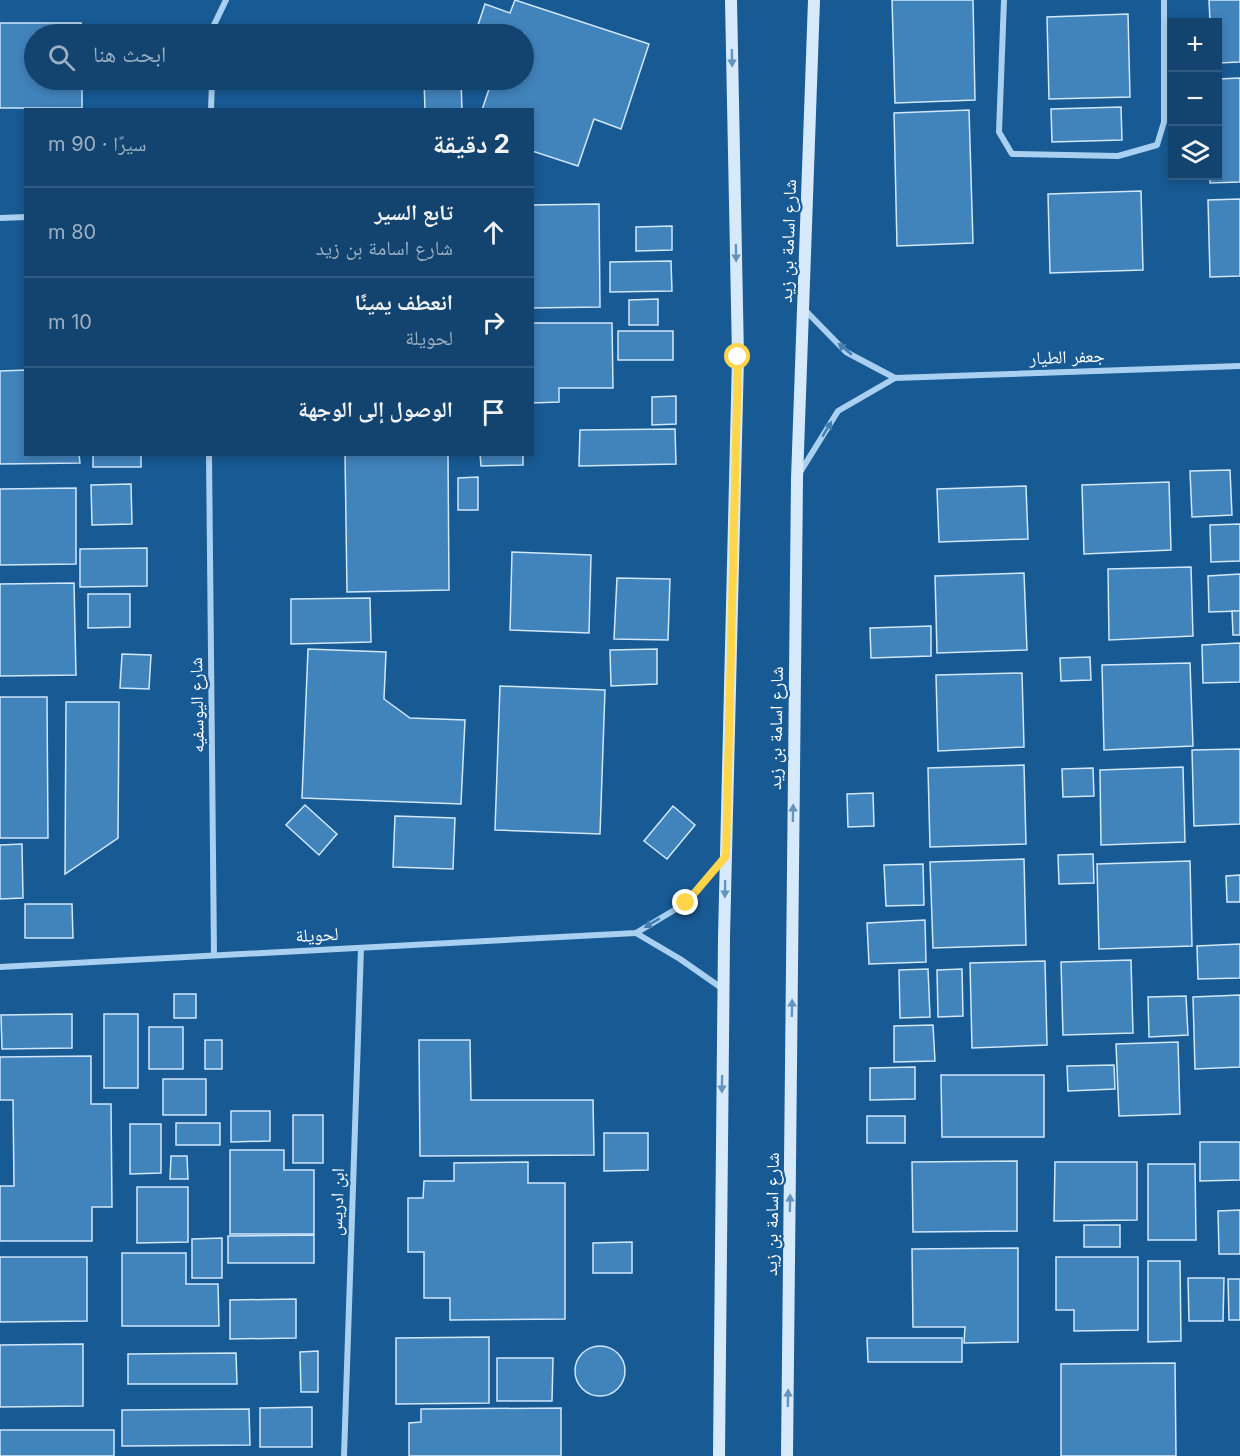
<!DOCTYPE html>
<html lang="ar">
<meta charset="utf-8">
<style>
body{margin:0;font-family:Inter,"Noto Naskh Arabic",sans-serif;background:#1f4e77;color:#f1f3f6;direction:rtl}
.controls{position:absolute;right:18px;top:18px;display:grid;overflow:hidden;border-radius:0px;box-shadow:0 3px 9px #0003}
.controls button{width:54px;height:54px;display:grid;place-items:center;padding:0;border:0;border-bottom:2px solid #315c82;background:#12446f;color:#f1f3f6;font:30px sans-serif}
.stop{position:absolute;width:18px;height:18px;margin:-14px;border:4px solid #ffd54a;border-radius:50%;background:#fff}
.stop.end{background:#ffd54a;border-color:#fff;box-shadow:0 2px 6px #0008}
.list{margin:0;padding:0;list-style:none}
h2{display:flex;justify-content:space-between;align-items:center;height:78px;margin:0;padding:0 24px;font-size:26px}
h2 small{font-size:20px;font-weight:400;color:#9cb0c3}
.list li{display:grid;grid-template-columns:39px 1fr auto;gap:18px;align-items:center;box-sizing:border-box;height:90px;padding:0 24px;border-top:2px solid #315c82}
.list b{display:block;font-size:22px;white-space:nowrap}
.list p{margin:0;font-size:20px;white-space:nowrap;color:#9cb0c3}
.list em{font-size:20px;font-style:normal;color:#9cb0c3}
.icon{flex:none;width:33px;height:33px;fill:none;stroke:currentColor;stroke-width:2;stroke-linecap:round;stroke-linejoin:round}
.map{position:relative;flex:none;width:1240px;height:1456px;overflow:hidden;direction:ltr}
.search{position:absolute;background:#12446f;box-shadow:0 3px 9px #0003;left:24px;top:24px;width:510px;height:66px;display:flex;align-items:center;gap:15px;box-sizing:border-box;padding:0 21px;border-radius:33px;color:#9cb0c3;font-size:22px}
.panel{position:absolute;background:#12446f;box-shadow:0 3px 9px #0003;left:24px;top:108px;width:510px;height:348px;border-radius:0px;direction:rtl}
.map>svg:first-child{display:block}
.building{fill:#4183bb;stroke:#d0e8fb;stroke-width:1.5}
.lines{fill:none;stroke-linecap:round;stroke-linejoin:round}
.street{stroke:#a9d0f0;stroke-width:6}
.secondary{stroke:#d7eafb;stroke-width:12}
.oneway{fill:#6494bd}
.oneway2{fill:#447db0}
.route{stroke:#ffd54a;stroke-width:8}
.labels{text-anchor:middle;stroke-width:4.5;stroke-linejoin:round;paint-order:stroke}
.street-label{font-size:18px;fill:#fff;stroke:#185a94}
</style>
<div class="map">
<svg width="1240" height="1456" viewBox="0 0 1240 1456">
<rect width="100%" height="100%" fill="#185a94"/>
<!-- building -->
<g class="building">
<polygon points="515,0 649,44 621,129 594,119 578,166 532,151 532,110 482,110 492,80 524,80 524,34 475,34 485,4 510,13"/>
<polygon points="892,0 973,0 975,100 895,103"/>
<polygon points="1209,0 1240,0 1240,62 1218,63 1218,22 1210,22"/>
<polygon points="1128,14 1130,97 1049,99 1047,17"/>
<polygon points="0,23 81,23 81,34 34,34 34,80 82,80 82,108 0,108"/>
<rect x="424" y="32" width="37" height="2"/>
<polygon points="1240,78 1240,182 1210,183 1210,176 1218,176 1218,79"/>
<polygon points="424,80 461,80 462,110 425,110"/>
<polygon points="1121,107 1122,140 1052,142 1051,109"/>
<polygon points="969,110 973,243 897,246 894,113"/>
<polygon points="1141,191 1143,270 1050,273 1048,194"/>
<polygon points="1240,199 1240,276 1210,277 1208,200"/>
<polygon points="599,204 600,307 532,308 532,205"/>
<polygon points="672,226 672,250 636,251 636,227"/>
<polygon points="671,261 672,291 610,292 610,262"/>
<polygon points="658,299 658,325 629,325 629,300"/>
<polygon points="532,323 612,323 613,388 559,388 559,402 532,403"/>
<rect x="618" y="331" width="55" height="29"/>
<polygon points="26,370 26,454 79,454 80,463 0,464 0,371"/>
<polygon points="676,396 676,424 652,425 652,397"/>
<polygon points="675,429 676,464 579,466 580,430"/>
<rect x="93" y="454" width="48" height="13"/>
<polygon points="345,454 448,454 449,590 347,592"/>
<polygon points="480,454 523,454 523,465 481,466"/>
<polygon points="1230,470 1232,515 1192,517 1190,471"/>
<polygon points="478,477 478,510 458,510 458,478"/>
<polygon points="1169,482 1171,550 1084,554 1082,485"/>
<polygon points="131,484 132,524 92,525 91,485"/>
<polygon points="1026,486 1028,539 939,542 937,489"/>
<polygon points="76,488 76,564 0,565 0,489"/>
<polygon points="1240,524 1240,561 1211,562 1210,525"/>
<polygon points="147,548 147,586 80,587 80,549"/>
<polygon points="512,552 591,555 589,633 510,630"/>
<polygon points="1191,567 1193,636 1109,640 1108,569"/>
<polygon points="1024,573 1027,650 937,653 935,576"/>
<polygon points="1240,574 1240,611 1209,612 1208,576"/>
<polygon points="617,578 670,579 668,640 614,639"/>
<polygon points="74,583 76,675 0,676 0,584"/>
<polygon points="88,594 130,594 130,627 88,628"/>
<polygon points="370,598 371,642 291,644 291,599"/>
<polygon points="1232,611 1240,611 1240,635 1233,635"/>
<polygon points="931,626 931,656 871,658 870,628"/>
<polygon points="1240,643 1240,682 1203,683 1202,645"/>
<polygon points="308,649 386,652 384,699 410,718 465,720 461,804 302,798"/>
<polygon points="657,649 657,684 611,686 610,650"/>
<polygon points="122,654 151,655 149,689 120,688"/>
<polygon points="1090,657 1091,680 1061,681 1060,658"/>
<polygon points="1190,663 1193,746 1104,750 1102,665"/>
<polygon points="1022,673 1024,747 938,751 936,675"/>
<polygon points="500,686 605,690 600,834 495,830"/>
<polygon points="0,697 47,697 48,838 0,838"/>
<polygon points="66,702 119,702 118,838 65,874"/>
<polygon points="1240,749 1240,824 1194,826 1192,750"/>
<polygon points="1024,765 1026,844 930,847 928,768"/>
<polygon points="1183,767 1185,842 1101,845 1100,770"/>
<polygon points="1093,768 1094,796 1063,797 1062,769"/>
<polygon points="873,793 874,826 848,827 847,794"/>
<polygon points="305,805 337,834 319,855 286,825"/>
<polygon points="673,806 695,825 667,859 644,841"/>
<polygon points="395,816 455,818 453,869 393,867"/>
<polygon points="22,844 23,898 0,899 0,845"/>
<polygon points="1093,854 1094,883 1059,884 1058,855"/>
<polygon points="1024,859 1026,945 933,948 930,862"/>
<polygon points="1190,861 1192,946 1099,949 1097,864"/>
<polygon points="923,864 924,905 886,906 884,865"/>
<polygon points="1240,875 1240,902 1227,902 1226,876"/>
<polygon points="25,904 72,904 73,938 25,938"/>
<polygon points="925,920 926,962 869,964 867,923"/>
<polygon points="1240,944 1240,978 1198,979 1197,946"/>
<polygon points="1131,960 1133,1033 1063,1035 1061,962"/>
<polygon points="1045,961 1047,1045 972,1048 970,963"/>
<polygon points="928,969 930,1017 900,1018 899,970"/>
<polygon points="962,969 963,1016 938,1017 937,970"/>
<rect x="174" y="994" width="22" height="24"/>
<polygon points="1240,995 1240,1067 1195,1069 1193,997"/>
<polygon points="1186,996 1188,1035 1149,1037 1148,997"/>
<polygon points="72,1014 72,1048 2,1049 1,1015"/>
<rect x="104" y="1014" width="34" height="74"/>
<polygon points="933,1025 935,1061 894,1062 894,1026"/>
<rect x="149" y="1027" width="34" height="42"/>
<rect x="205" y="1040" width="17" height="29"/>
<polygon points="419,1040 470,1040 471,1100 593,1100 594,1155 420,1156"/>
<polygon points="1178,1042 1180,1114 1119,1116 1116,1044"/>
<polygon points="91,1056 91,1104 111,1104 112,1207 92,1207 92,1241 0,1241 0,1186 14,1186 13,1100 0,1100 0,1057"/>
<polygon points="1114,1065 1115,1089 1068,1091 1067,1066"/>
<polygon points="915,1067 915,1099 870,1100 870,1068"/>
<polygon points="941,1075 1044,1075 1044,1137 942,1137"/>
<rect x="163" y="1079" width="43" height="36"/>
<polygon points="231,1111 270,1111 270,1141 231,1142"/>
<rect x="293" y="1115" width="30" height="48"/>
<rect x="867" y="1116" width="38" height="27"/>
<rect x="176" y="1123" width="44" height="22"/>
<polygon points="130,1124 161,1124 161,1173 130,1174"/>
<polygon points="604,1133 648,1133 648,1170 604,1171"/>
<polygon points="1200,1142 1240,1142 1240,1180 1200,1181"/>
<polygon points="230,1150 284,1150 284,1170 314,1170 314,1234 230,1234"/>
<polygon points="171,1156 187,1156 188,1179 170,1179"/>
<polygon points="1017,1161 1017,1231 913,1232 912,1162"/>
<polygon points="528,1162 528,1183 565,1183 565,1319 450,1320 450,1298 424,1298 424,1252 408,1252 408,1198 423,1198 424,1181 454,1181 454,1163"/>
<polygon points="1055,1162 1137,1162 1137,1220 1054,1221"/>
<polygon points="1148,1164 1195,1164 1196,1240 1148,1240"/>
<polygon points="137,1187 188,1187 188,1242 137,1243"/>
<polygon points="1240,1210 1240,1254 1219,1254 1218,1211"/>
<rect x="1084" y="1225" width="36" height="22"/>
<polygon points="314,1235 314,1263 228,1263 228,1236"/>
<polygon points="222,1238 222,1278 192,1278 192,1239"/>
<polygon points="632,1242 632,1273 593,1273 593,1243"/>
<polygon points="1018,1248 1018,1342 964,1343 965,1327 913,1327 912,1249"/>
<polygon points="122,1253 186,1253 186,1284 218,1284 219,1326 122,1326"/>
<polygon points="0,1257 87,1257 87,1321 0,1322"/>
<polygon points="1056,1257 1138,1257 1138,1330 1074,1331 1074,1310 1056,1310"/>
<polygon points="1148,1261 1180,1261 1181,1341 1148,1342"/>
<polygon points="1188,1278 1224,1278 1223,1321 1189,1321"/>
<polygon points="1228,1279 1240,1279 1240,1320 1229,1320"/>
<polygon points="296,1299 296,1338 230,1339 230,1300"/>
<polygon points="489,1337 489,1403 396,1404 396,1338"/>
<polygon points="867,1338 962,1338 962,1362 868,1362"/>
<polygon points="83,1344 83,1406 0,1407 0,1345"/>
<circle cx="600" cy="1371" r="25"/>
<polygon points="318,1351 318,1392 301,1392 300,1352"/>
<polygon points="236,1353 237,1384 128,1384 128,1354"/>
<polygon points="497,1358 553,1358 552,1401 497,1401"/>
<polygon points="1175,1363 1176,1456 1061,1456 1061,1364"/>
<polygon points="312,1407 312,1447 260,1447 260,1408"/>
<polygon points="561,1408 561,1456 409,1456 409,1423 421,1422 421,1409"/>
<polygon points="249,1409 250,1445 122,1446 122,1410"/>
<rect x="0" y="1430" width="114" height="26"/>
</g>
<g class="lines">
<!-- street -->
<g class="street">
<polyline points="1004,0 999,132 1012,154 1118,156 1157,145 1164,122 1164,0"/>
<polyline points="214,34 214,25 226,0"/>
<polyline points="211,110 212,80"/>
<polyline points="0,218 26,217"/>
<polyline points="804,309 846,352 895,378"/>
<polyline points="209,454 214,955"/>
<polyline points="799,474 838,411 895,378 1240,366"/>
<polyline points="636,933 680,959 723,989"/>
<polyline points="0,967 636,933 686,903 725,857"/>
<polyline points="344,1456 361,948"/>
</g>
<!-- secondary -->
<g class="secondary">
<polyline points="719,1456 724,937 738,357 731,0"/>
<polyline points="787,1456 797,479 814,0"/>
</g>
</g>
<!-- one-way arrows -->
<defs><path id="oneway-solid" d="M-6-.8H1V-3.2L6.5 0L1 3.2V.8H-6Z" transform="scale(1.5)"/></defs>
<g class="oneway">
<use href="#oneway-solid" transform="translate(732 58) rotate(89)"/>
<use href="#oneway-solid" transform="translate(736 253) rotate(89)"/>
<use href="#oneway-solid" transform="translate(793 813) rotate(-89)"/>
<use href="#oneway-solid" transform="translate(725 889) rotate(91)"/>
<use href="#oneway-solid" transform="translate(792 1008) rotate(-89)"/>
<use href="#oneway-solid" transform="translate(722 1084) rotate(91)"/>
<use href="#oneway-solid" transform="translate(790 1203) rotate(-89)"/>
<use href="#oneway-solid" transform="translate(788 1398) rotate(-89)"/>
</g>
<g class="oneway2">
<use href="#oneway-solid" transform="translate(845 349) rotate(-140)"/>
<use href="#oneway-solid" transform="translate(827 429) rotate(-59)"/>
<use href="#oneway-solid" transform="translate(652 923) rotate(149)"/>
</g>
<g class="lines">
<!-- route -->
<polyline class="route" points="686,903 726,856 738,357"/>
</g>
<g class="labels">
<!-- street labels -->
<g class="street-label">
<text transform="translate(788 241) rotate(-88)" y="6">شارع اسامة بن زيد</text>
<text transform="translate(1067 357) rotate(-2)" y="6">جعفر الطيار</text>
<text transform="translate(197 705) rotate(-91)" y="6">شارع اليوسفيه</text>
<text transform="translate(776 728) rotate(-89)" y="6">شارع اسامة بن زيد</text>
<text transform="translate(317 935) rotate(-3)" y="6">لحويلة</text>
<text transform="translate(337 1202) rotate(-88)" y="6">ابن ادريس</text>
<text transform="translate(772 1214) rotate(-89)" y="6">شارع اسامة بن زيد</text>
</g>
</g>
</svg>
<div class="controls">
<button>+</button>
<button>−</button>
<button><svg class="icon" aria-label="layers" viewBox="0 0 24 24"><path d="M12 4l9 5-9 5-9-5zM3 14l9 5 9-5"/></svg></button>
</div>
<div class="stop" style="left:738px;top:357px"></div>
<div class="stop end" style="left:686px;top:903px"></div>
<div class="search"><svg class="icon" aria-label="search" viewBox="0 0 24 24"><circle cx="10" cy="10" r="6"/><path d="M15 15l6 6"/></svg>ابحث هنا</div>
<section class="panel">
<h2>2 دقيقة<small>سيرًا · 90 m</small></h2>
<ul class="list">
<li><svg class="icon" aria-label="ahead" viewBox="0 0 24 24"><path d="M12 20V5M6 11l6-6 6 6"/></svg><div><b>تابع السير</b><p>شارع اسامة بن زيد</p></div><em>80 m</em></li>
<li><svg class="icon" aria-label="right" viewBox="0 0 24 24"><path d="M7 20v-9h11M14 6l5 5-5 5"/></svg><div><b>انعطف يمينًا</b><p>لحويلة</p></div><em>10 m</em></li>
<li><svg class="icon" aria-label="arrive" viewBox="0 0 24 24"><path d="M6 21V4h12l-3 4 3 4H6"/></svg><div><b>الوصول إلى الوجهة</b></div></li>
</ul>
</section>
</div>
